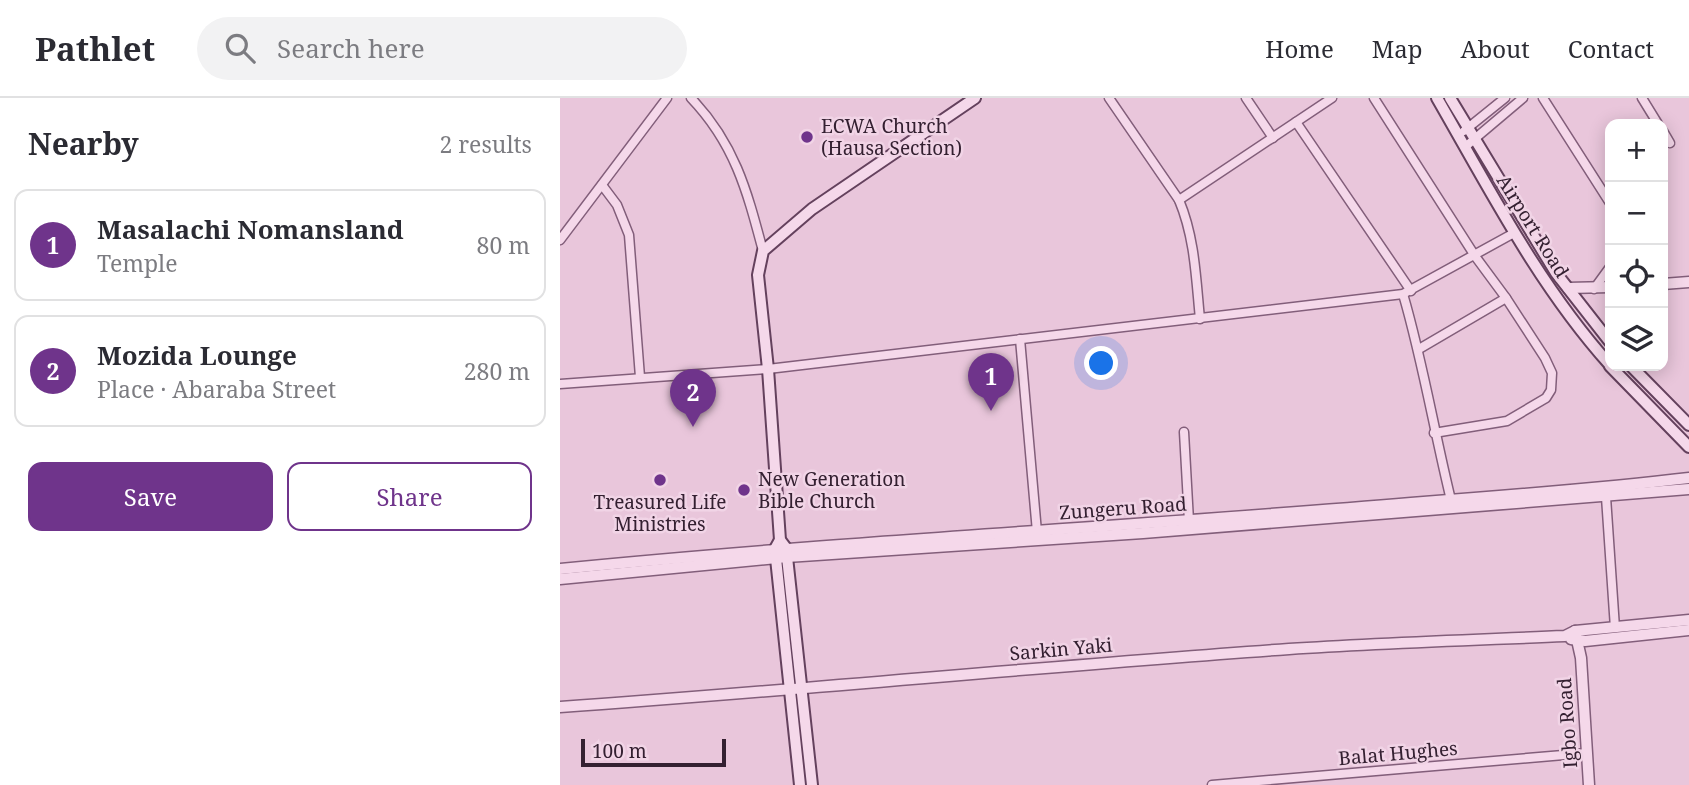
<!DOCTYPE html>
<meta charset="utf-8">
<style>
body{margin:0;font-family:"Noto Serif",serif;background:#f2f2f3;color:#2b2b33}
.controls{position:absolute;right:21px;top:21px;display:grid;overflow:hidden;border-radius:14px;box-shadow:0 4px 18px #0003}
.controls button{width:63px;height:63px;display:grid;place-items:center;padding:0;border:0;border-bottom:2px solid #e1e1e2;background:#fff;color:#2b2b33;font:35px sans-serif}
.scale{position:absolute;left:21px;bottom:18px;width:145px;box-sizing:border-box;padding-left:7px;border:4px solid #342031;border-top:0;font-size:19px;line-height:24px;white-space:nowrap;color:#342031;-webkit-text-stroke:5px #f1d4e6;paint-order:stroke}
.you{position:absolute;left:542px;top:266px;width:24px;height:24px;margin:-18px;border:5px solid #fff;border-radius:50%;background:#1a73e8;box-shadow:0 0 0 10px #1a73e833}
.badge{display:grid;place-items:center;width:46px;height:46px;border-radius:50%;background:#6f348b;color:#fff;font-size:23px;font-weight:700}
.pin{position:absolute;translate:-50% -58px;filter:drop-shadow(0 2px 4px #0008)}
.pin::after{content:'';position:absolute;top:37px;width:24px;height:21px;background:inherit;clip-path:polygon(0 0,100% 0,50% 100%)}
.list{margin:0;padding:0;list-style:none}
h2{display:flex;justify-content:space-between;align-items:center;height:91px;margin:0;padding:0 28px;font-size:30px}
h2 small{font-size:23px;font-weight:400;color:#7c7c81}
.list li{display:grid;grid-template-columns:46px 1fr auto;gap:21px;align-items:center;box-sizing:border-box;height:112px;margin:0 14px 14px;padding:0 14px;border:2px solid #e1e1e2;border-radius:14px}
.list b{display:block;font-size:26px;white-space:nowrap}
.list p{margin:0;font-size:23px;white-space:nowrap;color:#7c7c81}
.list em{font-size:23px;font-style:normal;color:#7c7c81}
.actions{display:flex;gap:14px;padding:21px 28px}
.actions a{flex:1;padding:16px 0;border:2px solid #6f348b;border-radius:14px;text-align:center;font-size:24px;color:#6f348b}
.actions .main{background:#6f348b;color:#fff}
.icon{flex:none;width:38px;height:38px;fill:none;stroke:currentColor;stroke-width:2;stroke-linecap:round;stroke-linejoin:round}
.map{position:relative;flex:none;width:1129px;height:687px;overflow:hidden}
header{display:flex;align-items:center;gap:42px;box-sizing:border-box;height:98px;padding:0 35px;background:#fff;border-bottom:2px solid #e1e1e2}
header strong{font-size:33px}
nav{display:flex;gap:38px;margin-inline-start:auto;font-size:24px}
.search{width:490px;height:63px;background:#f2f2f3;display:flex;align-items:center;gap:18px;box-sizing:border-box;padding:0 24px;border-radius:38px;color:#7c7c81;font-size:26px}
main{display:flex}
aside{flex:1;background:#fff}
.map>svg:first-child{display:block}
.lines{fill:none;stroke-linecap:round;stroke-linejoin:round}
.minor-casing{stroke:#825e7a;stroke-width:11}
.tertiary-casing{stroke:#825e7a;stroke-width:13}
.secondary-casing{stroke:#64415d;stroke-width:14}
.minor{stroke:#f5d8ea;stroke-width:8}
.tertiary{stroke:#f5d8ea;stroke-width:10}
.secondary{stroke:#f5d8ea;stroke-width:10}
.poi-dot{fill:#6f348b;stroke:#f1d4e6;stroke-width:2.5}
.labels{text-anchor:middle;stroke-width:5;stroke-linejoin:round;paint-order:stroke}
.poi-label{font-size:19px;fill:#342031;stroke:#f1d4e6;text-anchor:start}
.street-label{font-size:19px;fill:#342031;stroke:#f1d4e6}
</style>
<header>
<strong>Pathlet</strong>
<div class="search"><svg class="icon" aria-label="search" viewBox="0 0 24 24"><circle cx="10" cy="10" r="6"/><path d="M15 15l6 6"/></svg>Search here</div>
<nav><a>Home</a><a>Map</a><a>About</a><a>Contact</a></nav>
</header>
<main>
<aside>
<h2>Nearby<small>2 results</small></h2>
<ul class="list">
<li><span class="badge">1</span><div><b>Masalachi Nomansland</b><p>Temple</p></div><em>80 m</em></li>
<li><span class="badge">2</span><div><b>Mozida Lounge</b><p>Place · Abaraba Street</p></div><em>280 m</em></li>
</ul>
<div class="actions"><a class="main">Save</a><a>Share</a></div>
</aside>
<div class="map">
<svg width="1129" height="687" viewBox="0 0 1129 687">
<rect width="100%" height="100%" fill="#e9c6db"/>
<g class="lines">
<!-- minor casing -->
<g class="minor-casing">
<g id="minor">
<path d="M131,0C175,46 187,93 203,153"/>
<path d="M549,0L619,102C635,140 636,181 640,221"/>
<polyline points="686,0 713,40"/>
<polyline points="814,0 915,158 946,200 985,260 992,275 991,292 986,300 947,323 874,335"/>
<polyline points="983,0 1050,105"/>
<polyline points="1082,0 1098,26"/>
<polyline points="736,24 851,193"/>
<polyline points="904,33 945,0"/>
<polyline points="1103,33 1110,45"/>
<polyline points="905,49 963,0"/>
<polyline points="42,87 57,107 69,137 80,279"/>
<polyline points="619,102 772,0"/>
<polyline points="0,142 107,0"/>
<polyline points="1034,191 1050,169"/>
<path d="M843,196C863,264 874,333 891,402"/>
<polyline points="460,241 477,434"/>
<polyline points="859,251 946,200"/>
<polyline points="0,286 208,271 843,196 954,135"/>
<polyline points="624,334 629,423"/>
<polyline points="1046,399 1055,530"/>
<polyline points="652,687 1027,655"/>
</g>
</g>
<!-- tertiary casing -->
<g class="tertiary-casing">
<g id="tertiary">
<polyline points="1103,186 1129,184"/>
<polyline points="1008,190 1050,189"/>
<path d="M0,471C283,443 568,429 851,405C944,398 1037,391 1129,380"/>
<polyline points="0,481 227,459 583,435 1129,391"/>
<polyline points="1015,533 1021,560 1029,687"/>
<polyline points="1011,541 1025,543 1129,532"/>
<path d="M0,609C243,592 486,568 729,551C821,545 913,542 1005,538L1015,533L1129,522"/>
</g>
</g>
<!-- secondary casing -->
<g class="secondary-casing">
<g id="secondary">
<path d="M877,0C930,92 979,188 1050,267"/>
<polyline points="890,0 996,175 1050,244"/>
<polyline points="1050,268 1129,349"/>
<polyline points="1071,268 1129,327"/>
<polyline points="220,442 215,451 240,687"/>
<polyline points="252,687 226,450 220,442 208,271 198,177 203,153 252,111 415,0"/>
</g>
</g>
<!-- minor -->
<use href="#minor" class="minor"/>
<!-- tertiary -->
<use href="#tertiary" class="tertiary"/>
<!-- secondary -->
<use href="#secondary" class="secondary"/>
</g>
<!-- markers -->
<g class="poi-dot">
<circle cx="247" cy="39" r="7"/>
<circle cx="100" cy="382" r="7"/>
<circle cx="184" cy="392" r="7"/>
</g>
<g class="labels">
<!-- poi labels -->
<g class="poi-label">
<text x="261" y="35">ECWA Church<tspan x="261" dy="22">(Hausa Section)</tspan></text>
<text x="198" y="388">New Generation<tspan x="198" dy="22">Bible Church</tspan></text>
<text x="100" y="411" text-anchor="middle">Treasured Life<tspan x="100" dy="22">Ministries</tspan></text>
</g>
<!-- street labels -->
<g class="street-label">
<text transform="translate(973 128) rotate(58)" y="7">Airport Road</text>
<text transform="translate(563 410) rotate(-4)" y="7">Zungeru Road</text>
<text transform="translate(501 551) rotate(-5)" y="7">Sarkin Yaki</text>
<text transform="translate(1007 625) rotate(-94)" y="7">Igbo Road</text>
<text transform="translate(838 655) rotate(-5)" y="7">Balat Hughes</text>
</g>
</g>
</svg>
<div class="controls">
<button>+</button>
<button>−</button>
<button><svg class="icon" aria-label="locate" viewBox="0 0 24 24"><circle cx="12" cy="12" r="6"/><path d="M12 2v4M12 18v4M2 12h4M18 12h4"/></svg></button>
<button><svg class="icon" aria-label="layers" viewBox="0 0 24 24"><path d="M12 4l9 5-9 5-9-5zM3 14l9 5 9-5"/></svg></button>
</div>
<div class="scale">100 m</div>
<div class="you"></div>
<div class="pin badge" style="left:431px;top:313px">1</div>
<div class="pin badge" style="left:133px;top:329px">2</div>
</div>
</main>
